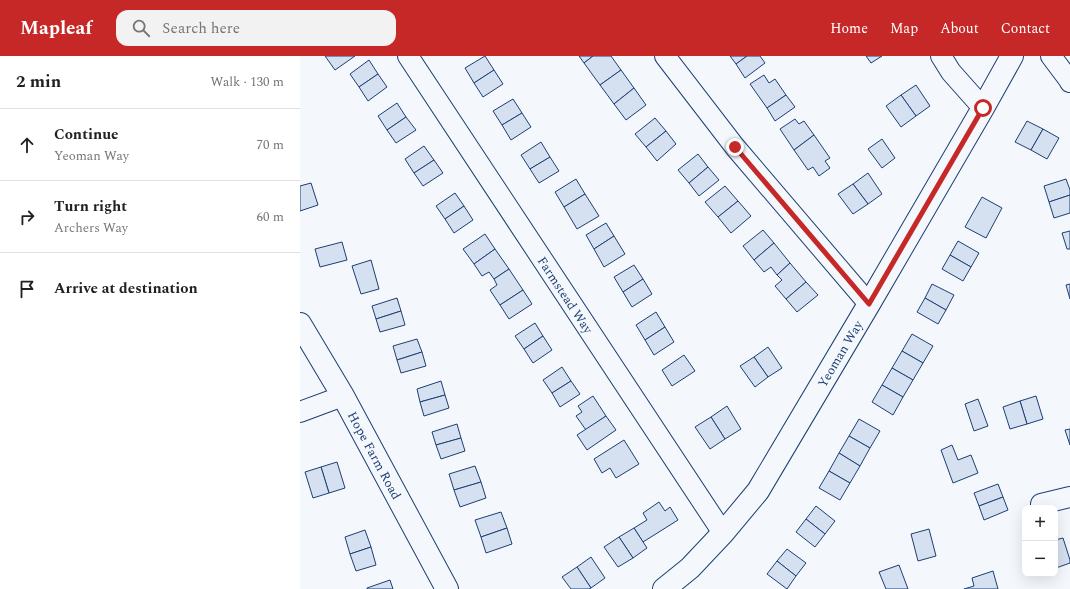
<!DOCTYPE html>
<meta charset="utf-8">
<style>
body{margin:0;font-family:Spectral,serif;background:#f2f2f2;color:#202124}
.controls{position:absolute;right:12px;bottom:12px;display:grid;overflow:hidden;border-radius:8px;box-shadow:0 4px 16px #0002}
.controls button{width:36px;height:36px;display:grid;place-items:center;padding:0;border:0;border-bottom:1px solid #e0e0e0;background:#fff;color:#202124;font:20px sans-serif}
.stop{position:absolute;width:12px;height:12px;margin:-9px;border:3px solid #c62828;border-radius:50%;background:#fff}
.stop.end{background:#c62828;border-color:#fff;box-shadow:0 1px 4px #0008}
.list{margin:0;padding:0;list-style:none}
h2{display:flex;justify-content:space-between;align-items:center;height:52px;margin:0;padding:0 16px;font-size:17px}
h2 small{font-size:13px;font-weight:400;color:#757577}
.list li{display:grid;grid-template-columns:26px 1fr auto;gap:12px;align-items:center;box-sizing:border-box;height:72px;padding:0 16px;border-top:1px solid #e0e0e0}
.list b{display:block;font-size:15px;white-space:nowrap}
.list p{margin:0;font-size:13px;white-space:nowrap;color:#757577}
.list em{font-size:13px;font-style:normal;color:#757577}
.icon{flex:none;width:22px;height:22px;fill:none;stroke:currentColor;stroke-width:2;stroke-linecap:round;stroke-linejoin:round}
.map{position:relative;flex:none;width:770px;height:533px;overflow:hidden}
header{display:flex;align-items:center;gap:24px;box-sizing:border-box;height:56px;padding:0 20px;background:#c62828;color:#fff}
header strong{font-size:19px}
nav{display:flex;gap:22px;margin-inline-start:auto;font-size:14px}
.search{width:280px;height:36px;background:#f2f2f2;display:flex;align-items:center;gap:10px;box-sizing:border-box;padding:0 14px;border-radius:12px;color:#757577;font-size:15px}
main{display:flex}
aside{flex:1;background:#fff}
.map>svg:first-child{display:block}
.building{fill:#d5e0f0;stroke:#1d3f73}
.lines{fill:none;stroke-linecap:round;stroke-linejoin:round}
.minor-casing{stroke:#1d3f73;stroke-width:22}
.tertiary-casing{stroke:#1d3f73;stroke-width:24}
.minor{stroke:#f4f7fb;stroke-width:20}
.tertiary{stroke:#f4f7fb;stroke-width:22}
.route{stroke:#c62828;stroke-width:5}
.labels{text-anchor:middle;stroke-width:3;stroke-linejoin:round;paint-order:stroke}
.street-label{font-size:13px;fill:#1d3f73;stroke:#f4f7fb}
</style>
<header>
<strong>Mapleaf</strong>
<div class="search"><svg class="icon" aria-label="search" viewBox="0 0 24 24"><circle cx="10" cy="10" r="6"/><path d="M15 15l6 6"/></svg>Search here</div>
<nav><a>Home</a><a>Map</a><a>About</a><a>Contact</a></nav>
</header>
<main>
<aside>
<h2>2 min<small>Walk · 130 m</small></h2>
<ul class="list">
<li><svg class="icon" aria-label="ahead" viewBox="0 0 24 24"><path d="M12 20V5M6 11l6-6 6 6"/></svg><div><b>Continue</b><p>Yeoman Way</p></div><em>70 m</em></li>
<li><svg class="icon" aria-label="right" viewBox="0 0 24 24"><path d="M7 20v-9h11M14 6l5 5-5 5"/></svg><div><b>Turn right</b><p>Archers Way</p></div><em>60 m</em></li>
<li><svg class="icon" aria-label="arrive" viewBox="0 0 24 24"><path d="M6 21V4h12l-3 4 3 4H6"/></svg><div><b>Arrive at destination</b></div></li>
</ul>
</aside>
<div class="map">
<svg width="770" height="533" viewBox="0 0 770 533">
<rect width="100%" height="100%" fill="#f4f7fb"/>
<!-- building -->
<g class="building">
<polygon points="25,0 55,0 35,14"/>
<polygon points="185,0 194,14 174,27 165,12"/>
<polygon points="279,0 293,0 284,7"/>
<polygon points="293,0 311,0 321,14 300,29 284,7"/>
<polygon points="430,0 447,0 436,8"/>
<polygon points="447,0 460,0 465,7 445,22 436,8"/>
<polygon points="566,0 582,0 571,7"/>
<polygon points="69,4 78,18 59,31 50,18"/>
<polygon points="194,14 203,28 183,41 174,27"/>
<polygon points="321,14 334,32 314,48 300,29"/>
<polygon points="78,18 87,31 68,45 59,31"/>
<polygon points="464,19 469,27 475,23 486,39 467,52 450,28"/>
<polygon points="616,29 630,50 616,60 601,39"/>
<polygon points="334,32 346,49 326,64 314,48"/>
<polygon points="486,39 495,51 475,65 467,52"/>
<polygon points="601,39 616,60 601,71 586,50"/>
<polygon points="213,43 222,57 202,69 193,55"/>
<polygon points="97,47 106,61 87,74 78,60"/>
<polygon points="222,57 231,71 211,84 202,69"/>
<polygon points="106,61 116,74 96,87 87,74"/>
<polygon points="355,62 366,75 346,91 335,78"/>
<polygon points="495,63 499,68 504,65 514,79 494,94 480,73"/>
<polygon points="727,65 743,73 731,94 715,86"/>
<polygon points="743,73 759,82 747,103 731,94"/>
<polygon points="366,75 376,88 357,105 346,91"/>
<polygon points="514,79 530,102 525,105 530,112 519,120 513,111 508,114 494,94"/>
<polygon points="582,83 595,102 582,112 568,93"/>
<polygon points="241,86 250,101 230,113 221,99"/>
<polygon points="124,90 134,104 114,117 105,103"/>
<polygon points="398,98 408,111 389,127 378,114"/>
<polygon points="250,101 259,115 239,127 230,113"/>
<polygon points="134,104 143,117 123,130 114,117"/>
<polygon points="408,111 419,124 399,140 389,127"/>
<polygon points="568,117 582,138 568,148 553,128"/>
<polygon points="276,123 285,138 264,151 255,136"/>
<polygon points="766,123 770,134 770,139 749,146 744,130"/>
<polygon points="11,127 18,149 0,155 0,130"/>
<polygon points="553,128 568,148 553,158 538,138"/>
<polygon points="425,130 438,145 418,161 405,146"/>
<polygon points="155,137 164,150 145,163 136,150"/>
<polygon points="285,138 299,160 277,173 264,151"/>
<polygon points="770,139 770,157 754,162 749,146"/>
<polygon points="682,141 702,152 686,182 665,171"/>
<polygon points="438,145 451,160 431,177 418,161"/>
<polygon points="164,150 173,164 154,177 145,163"/>
<polygon points="306,167 314,180 294,193 286,179"/>
<polygon points="463,174 474,187 454,204 443,190"/>
<polygon points="770,175 770,193 767,193 762,177"/>
<polygon points="185,178 195,193 174,208 163,193"/>
<polygon points="314,180 325,198 304,211 294,193"/>
<polygon points="658,185 679,197 671,211 650,199"/>
<polygon points="42,186 47,204 20,211 15,193"/>
<polygon points="474,187 490,207 477,219 471,211 464,216 454,204"/>
<polygon points="195,193 209,213 194,223 189,216 182,220 174,208"/>
<polygon points="650,199 671,211 663,225 642,213"/>
<polygon points="71,204 79,233 61,238 52,210"/>
<polygon points="490,207 506,226 486,243 475,230 482,224 477,219"/>
<polygon points="334,209 343,223 323,236 314,221"/>
<polygon points="209,213 223,234 200,249 190,234 197,229 194,223"/>
<polygon points="343,223 352,238 332,251 323,236"/>
<polygon points="506,226 518,239 497,256 486,243"/>
<polygon points="632,228 654,239 646,254 625,242"/>
<polygon points="770,228 770,243 766,229"/>
<polygon points="223,234 232,248 209,263 200,249"/>
<polygon points="97,242 101,255 76,263 72,250"/>
<polygon points="625,242 646,254 638,268 617,256"/>
<polygon points="101,255 105,269 80,276 76,263"/>
<polygon points="356,256 365,271 345,284 336,269"/>
<polygon points="235,267 243,280 224,293 215,280"/>
<polygon points="365,271 374,286 354,299 345,284"/>
<polygon points="612,278 633,290 623,307 602,295"/>
<polygon points="243,280 252,294 233,307 224,293"/>
<polygon points="117,283 122,296 97,304 93,290"/>
<polygon points="468,291 482,312 468,321 454,301"/>
<polygon points="602,295 623,307 613,324 592,312"/>
<polygon points="122,296 126,310 101,317 97,304"/>
<polygon points="384,299 395,315 372,330 362,314"/>
<polygon points="454,301 468,321 455,331 440,310"/>
<polygon points="262,311 271,325 252,337 243,324"/>
<polygon points="592,312 613,324 603,341 582,329"/>
<polygon points="141,325 145,339 120,346 117,333"/>
<polygon points="271,325 280,338 260,351 252,337"/>
<polygon points="582,329 603,341 593,359 572,346"/>
<polygon points="145,339 149,352 124,360 120,346"/>
<polygon points="293,340 306,360 286,374 276,360 282,356 278,350"/>
<polygon points="736,340 743,363 727,368 720,345"/>
<polygon points="678,343 688,370 674,375 665,348"/>
<polygon points="720,345 727,368 710,373 703,351"/>
<polygon points="427,350 441,373 425,383 411,361"/>
<polygon points="306,360 316,374 287,394 277,379"/>
<polygon points="411,361 425,383 410,393 395,371"/>
<polygon points="559,363 580,375 570,392 549,380"/>
<polygon points="157,368 161,382 136,389 132,376"/>
<polygon points="770,373 770,389 765,374"/>
<polygon points="549,380 570,392 560,410 539,397"/>
<polygon points="161,382 165,395 141,403 136,389"/>
<polygon points="324,384 339,408 316,422 310,412 302,417 294,403"/>
<polygon points="652,389 658,404 671,399 678,417 653,427 641,394"/>
<polygon points="539,397 560,410 550,427 529,415"/>
<polygon points="37,406 45,432 29,437 21,411"/>
<polygon points="175,410 181,426 154,434 149,418"/>
<polygon points="21,411 29,437 13,442 5,416"/>
<polygon points="529,415 550,427 540,444 519,432"/>
<polygon points="181,426 186,442 160,451 154,434"/>
<polygon points="698,428 703,441 679,450 674,437"/>
<polygon points="703,441 708,454 684,464 679,450"/>
<polygon points="359,446 365,455 370,451 378,464 343,486 334,472 347,464 343,457"/>
<polygon points="516,450 535,465 525,478 506,463"/>
<polygon points="201,456 207,472 181,481 175,464"/>
<polygon points="506,463 525,478 515,491 496,476"/>
<polygon points="207,472 212,488 186,497 181,481"/>
<polygon points="334,472 347,492 333,502 319,481"/>
<polygon points="629,473 636,500 618,505 611,478"/>
<polygon points="65,474 71,491 50,498 45,481"/>
<polygon points="319,481 333,502 318,511 304,491"/>
<polygon points="763,482 770,504 770,507 756,512 755,509 755,484"/>
<polygon points="71,491 76,509 56,515 50,498"/>
<polygon points="487,493 506,507 496,520 477,505"/>
<polygon points="291,501 305,522 291,532 277,511"/>
<polygon points="477,505 496,520 487,533 467,518"/>
<polygon points="599,509 608,533 586,533 579,516"/>
<polygon points="277,511 291,532 289,533 271,533 262,521"/>
<polygon points="693,515 698,533 664,533 674,530 672,522"/>
<polygon points="90,524 93,533 67,533 67,532"/>
</g>
<g class="lines">
<!-- minor casing -->
<g class="minor-casing">
<g id="minor">
<path id="s1" d="M108,0L423,477"/>
<polyline points="365,0 435,91 569,248"/>
<polyline points="641,0 651,16 683,52"/>
<polyline points="751,0 769,24 770,26"/>
<polyline points="0,356 43,340"/>
<polyline points="741,448 770,441"/>
</g>
</g>
<!-- tertiary casing -->
<g class="tertiary-casing">
<g id="tertiary">
<path id="s2" d="M0,268L43,340L147,533"/>
<path id="s3" d="M364,533L390,512L423,477L458,435L569,248L683,52L712,0"/>
</g>
</g>
<!-- minor -->
<use href="#minor" class="minor"/>
<!-- tertiary -->
<use href="#tertiary" class="tertiary"/>
</g>
<g class="lines">
<!-- route -->
<polyline class="route" points="435,91 569,248 683,52"/>
</g>
<g class="labels">
<!-- street labels -->
<g class="street-label">
<text dy="5" stroke="none"><textPath href="#s1" startOffset="286">Farmstead Way</textPath></text>
<text dy="5" stroke="none"><textPath href="#s3" startOffset="296">Yeoman Way</textPath></text>
<text dy="5" stroke="none"><textPath href="#s2" startOffset="151">Hope Farm Road</textPath></text>
</g>
</g>
</svg>
<div class="controls">
<button>+</button>
<button>−</button>
</div>
<div class="stop" style="left:683px;top:52px"></div>
<div class="stop end" style="left:435px;top:91px"></div>
</div>
</main>
